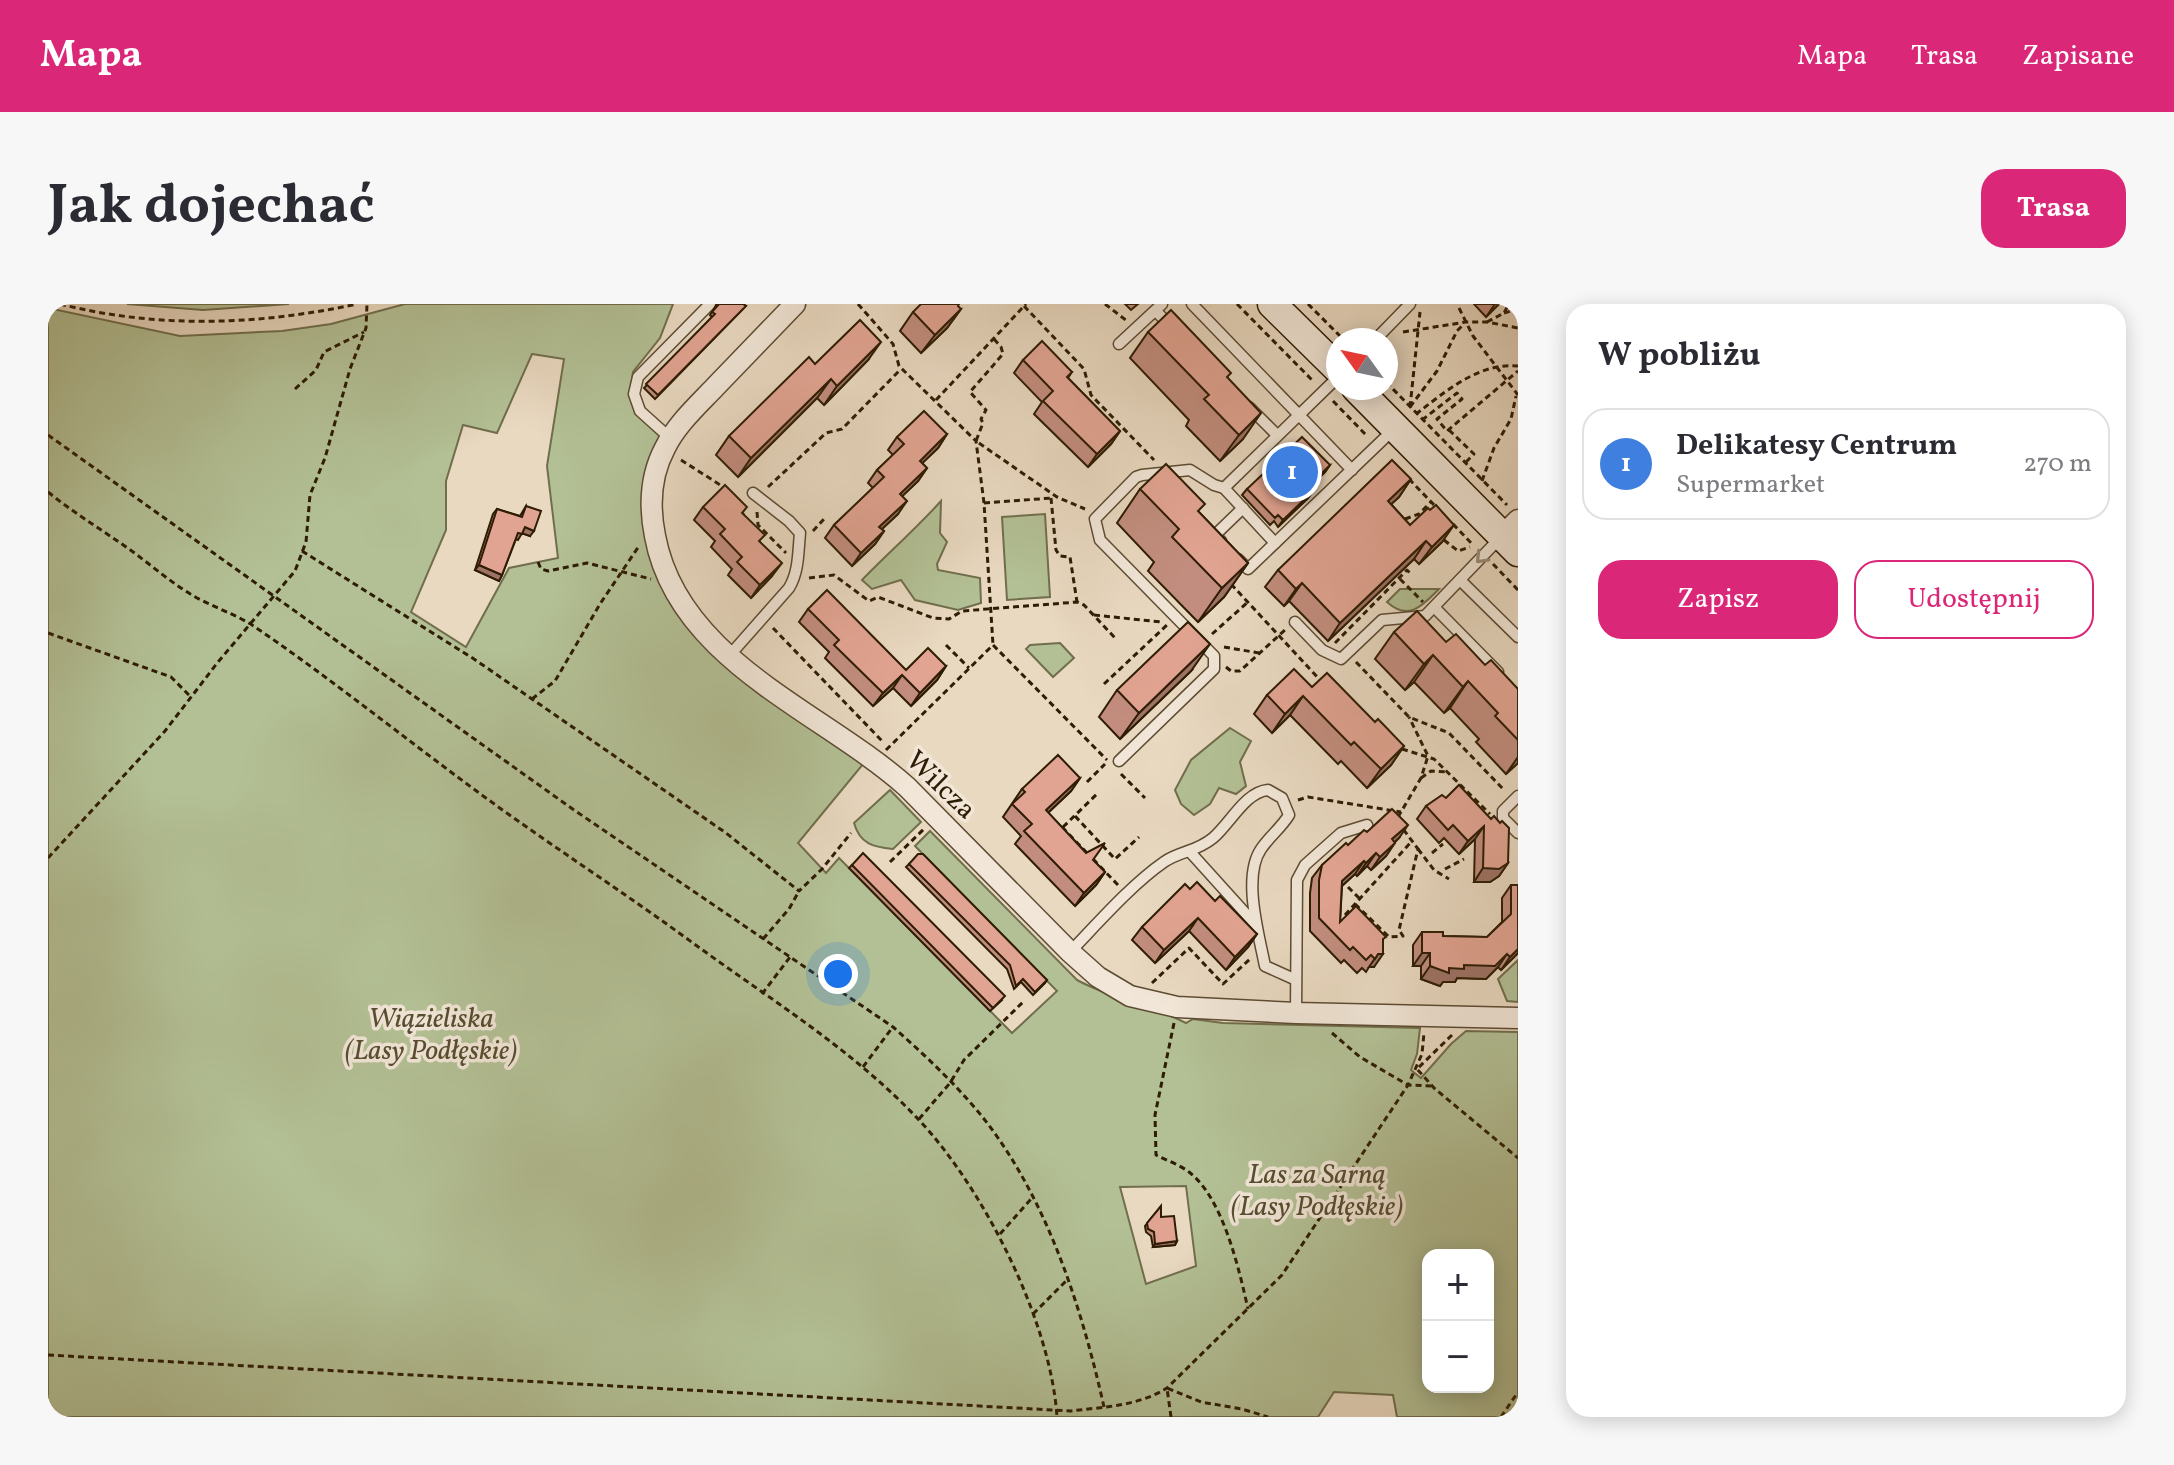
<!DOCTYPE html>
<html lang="pl">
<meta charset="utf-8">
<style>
body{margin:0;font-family:Vollkorn,serif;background:#f7f7f7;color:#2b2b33}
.controls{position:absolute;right:24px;bottom:24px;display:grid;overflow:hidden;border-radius:16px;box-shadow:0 4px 20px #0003}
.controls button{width:72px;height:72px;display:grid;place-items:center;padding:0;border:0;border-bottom:2px solid #e1e1e2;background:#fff;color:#2b2b33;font:40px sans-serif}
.compass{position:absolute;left:1278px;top:24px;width:72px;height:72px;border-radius:50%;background:#fff;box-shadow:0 4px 20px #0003;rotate:303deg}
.you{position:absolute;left:790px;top:670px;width:28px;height:28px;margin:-20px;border:6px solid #fff;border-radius:50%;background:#1a73e8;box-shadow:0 0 0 12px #1a73e833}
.badge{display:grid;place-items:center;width:52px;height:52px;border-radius:50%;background:#db2777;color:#fff;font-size:26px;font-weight:700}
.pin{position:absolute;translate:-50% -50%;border:4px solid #fff;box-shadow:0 2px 8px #0006}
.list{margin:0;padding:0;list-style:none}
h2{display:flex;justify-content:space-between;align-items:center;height:104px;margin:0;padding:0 32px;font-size:34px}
h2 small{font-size:26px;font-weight:400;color:#7c7c81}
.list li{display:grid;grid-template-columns:52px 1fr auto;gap:24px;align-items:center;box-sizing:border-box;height:112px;margin:0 16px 16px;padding:0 16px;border:2px solid #e1e1e2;border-radius:24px}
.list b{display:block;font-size:30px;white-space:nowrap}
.list p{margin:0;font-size:26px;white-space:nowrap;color:#7c7c81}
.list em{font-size:26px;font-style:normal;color:#7c7c81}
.actions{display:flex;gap:16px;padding:24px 32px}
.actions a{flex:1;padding:18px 0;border:2px solid #db2777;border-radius:24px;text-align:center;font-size:28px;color:#db2777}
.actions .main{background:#db2777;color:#fff}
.map{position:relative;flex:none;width:1470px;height:1113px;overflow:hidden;border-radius:24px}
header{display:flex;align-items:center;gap:48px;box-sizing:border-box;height:112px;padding:0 40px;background:#db2777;color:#fff}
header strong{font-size:38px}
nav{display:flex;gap:44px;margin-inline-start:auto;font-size:28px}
.intro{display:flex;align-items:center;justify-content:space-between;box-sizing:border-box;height:192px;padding:0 48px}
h1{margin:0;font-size:56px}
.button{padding:20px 36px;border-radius:24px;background:#db2777;color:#fff;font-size:28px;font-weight:700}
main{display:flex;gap:48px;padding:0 48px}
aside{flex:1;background:#fff;border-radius:24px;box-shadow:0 4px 20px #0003}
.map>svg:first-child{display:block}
.green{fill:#b3c095;stroke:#706e4c;stroke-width:2;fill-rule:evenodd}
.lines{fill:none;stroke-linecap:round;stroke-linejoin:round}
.lane-casing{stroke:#5d4b33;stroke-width:13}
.street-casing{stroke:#5d4b33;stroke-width:23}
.secondary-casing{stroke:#2e1c04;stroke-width:31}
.path{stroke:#2e1c04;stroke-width:3;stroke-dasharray:6 4;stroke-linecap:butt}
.lane{stroke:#f1e6d7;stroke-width:10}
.street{stroke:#f1e6d7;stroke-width:20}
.secondary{stroke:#f1e6d7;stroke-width:28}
.wall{fill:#c28d7e;stroke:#2e1c04;stroke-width:2}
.shaded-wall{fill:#9e7366;stroke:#2e1c04;stroke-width:2}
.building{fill:#e2a492;stroke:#2e1c04;stroke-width:2}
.oneway{stroke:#998b78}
.labels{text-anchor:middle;stroke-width:7;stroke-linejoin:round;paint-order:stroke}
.street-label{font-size:28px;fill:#2e1c04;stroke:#f1e6d7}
.park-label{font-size:28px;font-style:italic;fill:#564d30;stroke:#f1e6d7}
</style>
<header>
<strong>Mapa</strong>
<nav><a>Mapa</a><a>Trasa</a><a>Zapisane</a></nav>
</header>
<div class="intro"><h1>Jak dojechać</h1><a class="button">Trasa</a></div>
<main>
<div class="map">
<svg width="1470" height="1113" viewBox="0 0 1470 1113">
<rect width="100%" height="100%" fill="#e9d9c1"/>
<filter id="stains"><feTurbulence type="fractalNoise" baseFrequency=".0025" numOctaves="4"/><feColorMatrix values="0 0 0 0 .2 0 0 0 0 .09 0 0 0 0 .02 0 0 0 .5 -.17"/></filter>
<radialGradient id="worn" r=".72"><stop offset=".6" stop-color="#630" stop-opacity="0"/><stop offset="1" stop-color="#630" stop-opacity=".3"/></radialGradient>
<!-- green -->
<g class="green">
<polygon points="79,0 241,0 155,6"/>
<path d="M357,0H625L612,34L585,68L582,89L588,108L612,132C595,171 591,197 599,239C615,318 669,356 731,400C759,419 788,439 816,459L750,539L778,569L791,554L964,729L1009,687L867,542L882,527L1029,676C1064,695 1103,701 1138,719L1145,715L1175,719L1372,724L1369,750L1363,766L1373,774L1403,740L1418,727L1470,728V1113H1349L1345,1091L1286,1088L1270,1113H0V4L132,32L234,27L283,20ZM484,50L516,55L499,162L510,254L461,264L418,343L363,308L398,226V177L415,121L449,129ZM1138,882L1148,962L1098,980L1072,883ZM1380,951H1440V1083H1380Z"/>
<path d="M893,197L892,229L899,238L889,260L890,266L932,274L933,299L910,306L867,296L853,276L824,285L814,276C840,249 868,225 893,197Z"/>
<polygon points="997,210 1002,293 959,296 954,213"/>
<path d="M1352,285H1391C1375,301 1361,318 1339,298Z"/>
<polygon points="1012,339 1026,354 1005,373 978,345 982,341"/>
<polygon points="1182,424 1203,437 1192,458 1198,482 1188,490 1171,484 1162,500 1146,511 1133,500 1127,486 1143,456"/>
<path d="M842,486L873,518L845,545C825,543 812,540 806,519Z"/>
<polygon points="1470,656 1470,698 1459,697 1450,675"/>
</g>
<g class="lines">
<!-- lane casing -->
<g class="lane-casing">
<g id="lane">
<polyline points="1144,0 1304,166"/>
<polyline points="1108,7 1123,23"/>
<polyline points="1327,36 1362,0"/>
<polyline points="1071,40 1114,0"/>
<polyline points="1201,103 1229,131"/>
<polyline points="622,134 592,107 586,90 590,73 662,0"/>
<polyline points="1176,184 1227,239"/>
<polyline points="1173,237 1167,231 1195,204"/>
<polyline points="1190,255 1200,265 1345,126"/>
<polyline points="1412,276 1470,333"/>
<polyline points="1387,304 1450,368"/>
<polyline points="1247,318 1274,346 1293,355 1334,316 1377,312 1452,234"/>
<path d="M681,352L741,284C751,267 750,249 752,229L741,217L705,189"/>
<polyline points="1071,457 1166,365 1166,352 1052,236 1047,215 1088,173 1094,171 1142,166 1166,181 1176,184 1290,73"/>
<polyline points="1470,492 1455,507 1455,514 1470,529"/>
<polyline points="1143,549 1208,621"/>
<path d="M1022,648C1050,619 1083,581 1116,558C1132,547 1148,548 1165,534C1182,520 1197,488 1220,486L1234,494L1241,511C1233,524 1221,533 1213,545C1194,573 1211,631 1217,662L1246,675"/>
<polyline points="1248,709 1249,576 1257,561 1293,529 1319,521"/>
</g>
</g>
<!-- street casing -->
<g class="street-casing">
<g id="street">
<path d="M747,0C720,28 694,55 667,83C649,102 628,121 617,144C602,172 601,202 607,232C630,357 774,407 859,483L1022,648L1050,673L1082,692L1129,703L1248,709L1470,714"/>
<polyline points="1454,232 1470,216"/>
</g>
</g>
<!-- secondary casing -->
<g class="secondary-casing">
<g id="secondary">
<polyline points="1224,0 1290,65"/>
<polyline points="1308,84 1470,248"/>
</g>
</g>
<!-- path -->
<g class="path">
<path d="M12,0C110,25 212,21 309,0"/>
<polyline points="810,0 845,40 851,62 928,137 936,199 945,341"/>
<polyline points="1057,0 1079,17"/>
<polyline points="1189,0 1266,78"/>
<polyline points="1260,0 1296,36"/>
<polyline points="976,2 1036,65 1043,91 1106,156"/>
<polyline points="1411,4 1425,32 1470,91"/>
<polyline points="1456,9 1470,5"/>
<polyline points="1439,18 1456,9 1461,0"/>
<polyline points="1355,28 1418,18 1439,18 1470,24"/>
<polyline points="946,35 953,43 955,50 922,88 938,106 933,115 935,119 928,137 1009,193 1037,205"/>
<polyline points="1338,78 1459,201"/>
<polyline points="247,85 268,66 276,48 316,28"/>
<polyline points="888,96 978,0"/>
<polyline points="1285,97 1319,132"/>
<polyline points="1362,103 1372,8"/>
<polyline points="1362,103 1389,67 1409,27 1416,20"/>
<path d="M1368,110C1397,88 1431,58 1470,62"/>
<polyline points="1374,116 1409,89 1414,95 1389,115 1399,127 1470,67"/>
<polyline points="1401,126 1426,150 1417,159"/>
<path d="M0,131L526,506L845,723C878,752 913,785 940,820C1001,901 1034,1005 1056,1103"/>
<polyline points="633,156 677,184"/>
<polyline points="1361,175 1389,204"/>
<polyline points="1434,177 1446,144 1463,115 1468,92"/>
<polyline points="720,183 778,129 794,125 853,65"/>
<path d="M0,188C26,209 54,226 81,245C102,260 122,278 144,291C164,303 188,310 207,323C295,383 377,451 463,512C525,556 588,597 649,642C725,697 806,747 871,816C936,885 1003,1018 1009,1113"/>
<polyline points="1003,194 1008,246 1012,252 1022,253 1029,298"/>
<polyline points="936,199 1004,194"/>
<polyline points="709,208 710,221 738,249"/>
<polyline points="1357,215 1371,210 1383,198"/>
<polyline points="1405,220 1425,241"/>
<polyline points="765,227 776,215"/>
<polyline points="1396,236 1410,247 1422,243"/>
<polyline points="254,247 426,355 678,529 751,587 774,565 803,529"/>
<polyline points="490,258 493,265 500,267 539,259 603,275"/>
<polyline points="1445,260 1470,286"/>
<polyline points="761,274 786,271 821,297 830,293 885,314 901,315 914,307 1029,298 1036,301 1068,335"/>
<polyline points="1352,275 1375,298"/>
<polyline points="1183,280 1273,377"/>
<polyline points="1046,311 1113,318"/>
<polyline points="725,324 836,439"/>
<polyline points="0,329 123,373 143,393"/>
<polyline points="1164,330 1200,298"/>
<polyline points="1287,339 1359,266 1363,270"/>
<polyline points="898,341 921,364"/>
<polyline points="1176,343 1211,349"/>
<polyline points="1308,358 1361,413 1401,429 1457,487"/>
<polyline points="1178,363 1183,367 1192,367 1237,326"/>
<polyline points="1056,380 1119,321"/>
<polyline points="484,395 507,377 552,300 591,242"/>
<polyline points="1354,445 1386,455 1442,510"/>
<polyline points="838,446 945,341 1059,456"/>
<polyline points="1073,470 1097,494"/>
<polyline points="1373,474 1383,467 1399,468"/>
<polyline points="1039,478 1057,460"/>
<polyline points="1250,496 1260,493 1353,508"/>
<polyline points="1027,512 1067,555 1091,533"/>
<polyline points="1350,513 1373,474 1380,452 1361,413"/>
<polyline points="1014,523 1039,549"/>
<polyline points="1015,523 1050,489"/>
<polyline points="1370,545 1386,566 1401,575"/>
<polyline points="1384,549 1395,540"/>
<polyline points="0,554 117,427 170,358 247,267 258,238 262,191 277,154 302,65 318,24 319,0"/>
<polyline points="1045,555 1070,581"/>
<polyline points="842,558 877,524"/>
<polyline points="1397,565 1416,555"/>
<polyline points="1300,583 1312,595"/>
<polyline points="1307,600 1341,633 1355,632 1351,626 1370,545 1355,525"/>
<polyline points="1297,611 1364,537"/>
<polyline points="715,635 741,605 751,587"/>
<polyline points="1104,679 1141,644 1175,680 1202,655"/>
<polyline points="714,690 742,653"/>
<path d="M1126,719L1107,811L1108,851C1118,856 1132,861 1141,868C1175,894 1191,965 1200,1005"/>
<polyline points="1284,729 1312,753 1360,781 1383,782"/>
<polyline points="1404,731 1369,765 1386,784 1470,854"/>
<polyline points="815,763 844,724"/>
<polyline points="871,815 902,779 916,756 976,697"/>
<polyline points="952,930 984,894"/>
<polyline points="985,1010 1019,976"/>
<path d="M0,1051L1023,1107C1055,1103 1091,1102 1119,1084L1234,971L1360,781L1374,750L1376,729"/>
<polyline points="1123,1113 1119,1084 1153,1098 1194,1105 1220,1113"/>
<polyline points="1453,1113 1470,1088"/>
</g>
<!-- lane -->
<use href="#lane" class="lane"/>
<!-- street -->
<use href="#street" class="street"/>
<!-- secondary -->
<use href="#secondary" class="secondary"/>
</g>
<!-- wall -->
<g class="wall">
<polygon points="669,0 695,0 698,2 607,95 596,84 664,13 662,11"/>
<polygon points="1077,0 1090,0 1083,6"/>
<polygon points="1426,0 1451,0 1438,13"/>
<polygon points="913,5 899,24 873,49 852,27 865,8"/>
<polygon points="1100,28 1180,74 1195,135 1172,157 1138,122 1141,116 1082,54"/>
<polygon points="820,56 776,101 769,94 690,173 668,151 681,132 767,60"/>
<polygon points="975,56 1024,68 1020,74 1072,127 1063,140 1040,163 986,110 994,98 966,69"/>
<polygon points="899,130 890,144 874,159 879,164 870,177 854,192 850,210 834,225 836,227 827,240 804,262 777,234 786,221 825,184 820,179 829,166 845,151 840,146 849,133"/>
<polygon points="1282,161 1277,168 1261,183 1265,187 1260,194 1230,223 1226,217 1222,221 1194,191 1199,185"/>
<polygon points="1363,175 1351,193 1343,200 1362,221 1394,238 1371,260 1366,255 1280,337 1241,297 1236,302 1217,283 1230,266"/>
<polygon points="1092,185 1151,208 1200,259 1176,293 1150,318 1100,267 1106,258 1069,219"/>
<polygon points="478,202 482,232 474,229 470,236 468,235 454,271 451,277 427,266 445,210 449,205 472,212"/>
<polygon points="655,203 695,209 712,238 724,272 703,294 680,271 684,265 663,243 667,237 646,216"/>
<polygon points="760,305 858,366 898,362 889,376 863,402 845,384 825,402 777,354 781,348 751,318"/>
<polygon points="1346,328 1398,338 1437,361 1470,385 1470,459 1458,470 1428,438 1431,435 1402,404 1396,409 1366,378 1357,386 1327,355"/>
<polygon points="1143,367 1072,435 1051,413 1069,386"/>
<polygon points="1264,383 1327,418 1356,442 1343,461 1319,484 1293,457 1290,460 1242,411 1224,429 1206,410 1219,391"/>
<polygon points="1032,474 1023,487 1000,509 1057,568 1048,581 1027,602 967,540 973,532 955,513 974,485"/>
<polygon points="1411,481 1460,559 1451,572 1442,578 1426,578 1427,535 1411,550 1396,534 1391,539 1369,515 1378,502 1398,494"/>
<polygon points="1319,528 1351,534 1347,538 1338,552 1323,566 1319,562 1309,572 1307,570 1294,582 1292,618 1335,637 1326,663 1321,663 1318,668 1314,664 1309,669 1296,656 1293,659 1262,627 1262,589 1264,574 1274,561"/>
<polygon points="861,560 999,676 997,679 985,691 973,678 966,685 959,665 858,563"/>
<polygon points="804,561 954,696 942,707 801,564"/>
<polygon points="1463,581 1470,581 1470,649 1453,666 1450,663 1438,675 1409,674 1407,678 1395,678 1392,682 1373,675 1373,662 1365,662 1365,641 1374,628 1395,632 1439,633 1454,618 1454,594"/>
<polygon points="1142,585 1167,597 1209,630 1200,643 1178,666 1141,627 1107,659 1084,636 1094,623"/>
<polygon points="1113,902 1113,913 1129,937 1127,941 1105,943 1103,932 1098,928 1097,922"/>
</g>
<!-- shaded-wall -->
<g class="shaded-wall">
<polygon points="1447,0 1451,0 1438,13"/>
<polygon points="913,5 899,24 873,49 887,31"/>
<polygon points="833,38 820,56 776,101 789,82"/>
<polygon points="783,75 769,94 690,173 703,154"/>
<polygon points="1213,109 1195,135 1172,157 1191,131"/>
<polygon points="1072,127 1063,140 1040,163 1049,150"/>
<polygon points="899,130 890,144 863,170 872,157"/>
<polygon points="1282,161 1277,168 1256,188 1261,182"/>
<polygon points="879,164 870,177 843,203 852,190"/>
<polygon points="1363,175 1351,193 1327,215 1340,197"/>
<polygon points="1265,187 1260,194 1230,223 1235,216"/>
<polygon points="859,197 850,210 822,236 831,223"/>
<polygon points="1406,221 1394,238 1371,260 1384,243"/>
<polygon points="477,223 486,227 482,232 473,229"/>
<polygon points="836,227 827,240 804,262 813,249"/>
<polygon points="1378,237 1366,255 1280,337 1292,319"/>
<polygon points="734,259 724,272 703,294 712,281"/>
<polygon points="1200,259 1176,293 1150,318 1174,284"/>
<polygon points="431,261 454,271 451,277 427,266"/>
<polygon points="1254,279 1241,297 1236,302 1248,285"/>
<polygon points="1162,340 1143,367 1072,435 1091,409"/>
<polygon points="1385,351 1366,378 1357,386 1376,360"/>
<polygon points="898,362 889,376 863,402 872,389"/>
<polygon points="854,371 845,384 825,402 835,389"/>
<polygon points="1420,377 1402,404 1396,409 1415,383"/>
<polygon points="1255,392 1242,411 1224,429 1237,410"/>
<polygon points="1356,442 1343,461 1319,484 1333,465"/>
<polygon points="1470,453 1470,459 1458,470"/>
<polygon points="1032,474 1023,487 989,519 998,506"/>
<polygon points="1360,521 1351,534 1335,548 1344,535"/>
<polygon points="1436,522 1427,535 1411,550 1420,537"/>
<polygon points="1347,539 1338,552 1323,566 1332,553"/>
<polygon points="1328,549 1319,562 1309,572 1318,559"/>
<polygon points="1316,557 1307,570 1285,590 1294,577"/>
<polygon points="1460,559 1451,572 1442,578 1426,578 1435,564"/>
<polygon points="1057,568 1048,581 1027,602 1036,589"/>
<polygon points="1150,614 1141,627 1107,659 1116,646"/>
<polygon points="1209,630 1200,643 1178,666 1187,653"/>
<polygon points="1470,645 1470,649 1453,666 1462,653"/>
<polygon points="1374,649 1382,649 1373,662 1365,662"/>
<polygon points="1330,650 1335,650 1326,663 1321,663"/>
<polygon points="1459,650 1450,663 1438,675 1409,674 1407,678 1395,678 1392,682 1373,675 1382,662 1401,664"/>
<polygon points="1129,937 1127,941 1105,943 1107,940"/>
</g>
<!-- building -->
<g class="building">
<polygon points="671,0 695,0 698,2 610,91 598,80 667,10 664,8"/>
<polygon points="873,0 911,0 910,2 913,5 887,31 865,8"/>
<polygon points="1123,6 1183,69 1179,73 1213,109 1191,131 1156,95 1161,91 1100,28"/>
<polygon points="812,16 833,38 789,82 783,75 703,154 681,132 761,53 767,60"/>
<polygon points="994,37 1024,68 1019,73 1072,127 1049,150 995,97 1005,87 975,56"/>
<polygon points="876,107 899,130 872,157 879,164 852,190 859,197 831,223 836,227 813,249 786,221 836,173 829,166 856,140 849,133"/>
<polygon points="1254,133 1282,161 1261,182 1265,187 1235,216 1230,211 1227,214 1199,185"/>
<polygon points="1344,156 1363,175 1340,197 1362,221 1380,204 1382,206 1388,201 1406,221 1384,243 1378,237 1292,319 1254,279 1248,285 1230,266"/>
<polygon points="1118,160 1157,200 1150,207 1200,259 1174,284 1124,233 1131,225 1092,185"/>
<polygon points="677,181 699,203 694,209 717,231 711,237 734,259 712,281 689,258 694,253 672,230 677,225 655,203"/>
<polygon points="478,202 493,207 486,227 477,223 474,230 470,229 454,271 431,261 449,205 474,213"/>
<polygon points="779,286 858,366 880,344 898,362 872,389 854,371 835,389 786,341 791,336 760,305"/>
<polygon points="1369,307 1398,338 1408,330 1437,361 1443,356 1470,385 1470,436 1447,412 1450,409 1420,377 1415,383 1385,351 1376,360 1346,328"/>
<polygon points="1140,318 1162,340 1091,409 1069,386"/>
<polygon points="1246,365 1264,383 1279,369 1327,418 1330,415 1356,442 1333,465 1306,438 1303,441 1255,392 1237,410 1219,391"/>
<polygon points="1010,451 1032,474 998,506 1038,549 1057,539 1045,556 1057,568 1036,589 976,527 984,520 964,500 977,488 974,485"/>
<polygon points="1411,481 1443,515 1446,512 1452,519 1454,517 1461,524 1460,559 1451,565 1435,564 1436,522 1420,537 1405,521 1400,526 1378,502 1394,491 1398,494"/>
<polygon points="1344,505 1360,521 1344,535 1347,539 1332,553 1328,549 1318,559 1316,557 1294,577 1292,618 1308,602 1338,633 1335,635 1335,650 1330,650 1327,655 1323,651 1318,656 1305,643 1302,646 1271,614 1271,576 1274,561 1298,539 1300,541 1316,526 1319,528"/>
<polygon points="815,549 957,692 945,704 804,561"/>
<polygon points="870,550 875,550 999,676 987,688 975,675 968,682 962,661 861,560"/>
<polygon points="1149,578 1167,597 1172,592 1209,630 1187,653 1150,614 1116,646 1094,623 1137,580 1142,585"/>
<polygon points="1463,581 1470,581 1470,645 1462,653 1459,650 1447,662 1416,661 1416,665 1401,664 1401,669 1382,662 1382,649 1374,649 1374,628 1395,628 1395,632 1439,633 1463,610"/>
<polygon points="1113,902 1113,913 1126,912 1129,937 1107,940 1106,928 1100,925 1099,919"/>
</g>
<!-- one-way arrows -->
<defs><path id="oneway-chevron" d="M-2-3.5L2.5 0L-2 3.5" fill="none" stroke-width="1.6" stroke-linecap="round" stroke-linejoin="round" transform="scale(2)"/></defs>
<use class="oneway" href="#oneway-chevron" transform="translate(1433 254) rotate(134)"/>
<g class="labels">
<!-- street labels -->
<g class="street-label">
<text transform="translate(894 480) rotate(44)" y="10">Wilcza</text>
</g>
<!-- park labels -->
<g class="park-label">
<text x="383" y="723">Wiązieliska<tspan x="383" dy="32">(Lasy Podłęskie)</tspan></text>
<text x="1269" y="879">Las za Sarną<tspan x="1269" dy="32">(Lasy Podłęskie)</tspan></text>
</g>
</g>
<rect width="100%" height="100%" filter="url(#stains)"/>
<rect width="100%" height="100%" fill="url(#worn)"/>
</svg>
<div class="controls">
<button>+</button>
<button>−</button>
</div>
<svg class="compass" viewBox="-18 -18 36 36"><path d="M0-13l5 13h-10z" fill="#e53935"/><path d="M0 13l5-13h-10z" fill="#7c7c81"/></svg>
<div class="you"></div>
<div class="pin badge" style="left:1244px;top:168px;background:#3f7fe0">1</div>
</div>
<aside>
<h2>W pobliżu<small></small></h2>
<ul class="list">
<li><span class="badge" style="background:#3f7fe0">1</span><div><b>Delikatesy Centrum</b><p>Supermarket</p></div><em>270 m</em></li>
</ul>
<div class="actions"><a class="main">Zapisz</a><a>Udostępnij</a></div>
</aside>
</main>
